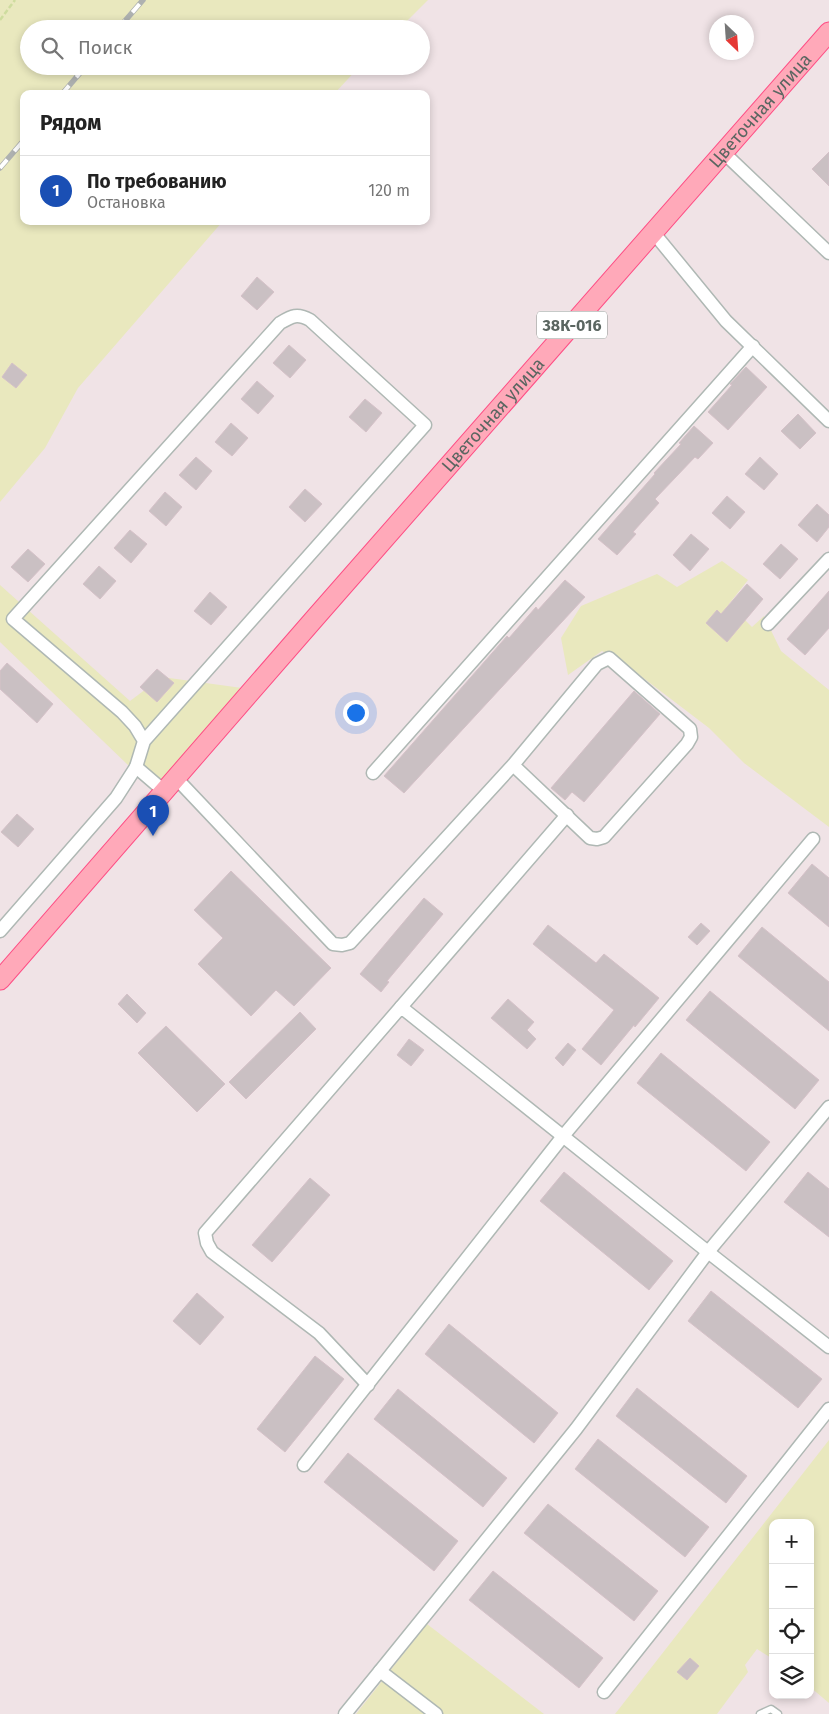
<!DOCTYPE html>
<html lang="ru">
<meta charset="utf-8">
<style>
body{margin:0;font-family:"Fira Sans",sans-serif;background:#f2f2f2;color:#222}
.controls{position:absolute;right:15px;bottom:15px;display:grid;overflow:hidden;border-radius:10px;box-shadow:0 2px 8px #0003}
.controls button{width:45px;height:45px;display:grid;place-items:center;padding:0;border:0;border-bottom:1px solid #e0e0e0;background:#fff;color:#222;font:25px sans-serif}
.compass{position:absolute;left:709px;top:15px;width:45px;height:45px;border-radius:50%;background:#fff;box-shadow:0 2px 8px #0003;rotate:155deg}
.you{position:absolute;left:355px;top:712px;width:18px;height:18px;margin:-12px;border:4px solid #fff;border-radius:50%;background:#1a73e8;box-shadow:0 0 0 8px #1a73e833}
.badge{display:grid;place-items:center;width:32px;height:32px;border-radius:50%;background:#f920ee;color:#fff;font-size:16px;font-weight:700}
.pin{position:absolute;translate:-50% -41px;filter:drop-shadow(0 1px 2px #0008)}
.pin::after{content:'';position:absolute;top:26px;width:18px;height:15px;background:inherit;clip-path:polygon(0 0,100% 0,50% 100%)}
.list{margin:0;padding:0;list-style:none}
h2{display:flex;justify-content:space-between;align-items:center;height:65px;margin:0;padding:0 20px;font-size:21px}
h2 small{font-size:16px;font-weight:400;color:#767676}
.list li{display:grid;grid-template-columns:32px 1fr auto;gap:15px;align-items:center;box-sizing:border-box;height:70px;padding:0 20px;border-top:1px solid #e0e0e0}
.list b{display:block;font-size:19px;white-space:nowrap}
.list p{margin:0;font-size:16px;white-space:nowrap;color:#767676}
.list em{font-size:16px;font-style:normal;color:#767676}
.icon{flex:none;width:28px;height:28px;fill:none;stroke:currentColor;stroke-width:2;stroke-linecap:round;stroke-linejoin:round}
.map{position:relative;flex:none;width:829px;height:1714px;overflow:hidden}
.search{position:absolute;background:#fff;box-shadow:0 2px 8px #0003;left:20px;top:20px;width:410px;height:55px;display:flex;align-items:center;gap:12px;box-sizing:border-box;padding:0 18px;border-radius:28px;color:#767676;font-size:19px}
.panel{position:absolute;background:#fff;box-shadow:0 2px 8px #0003;left:20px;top:90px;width:410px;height:135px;border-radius:10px}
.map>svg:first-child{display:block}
.green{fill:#e9e8be}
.building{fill:#cac0c3;stroke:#d5c1c8}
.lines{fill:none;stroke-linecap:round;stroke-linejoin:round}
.service-casing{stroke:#afb8b4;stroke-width:9}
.minor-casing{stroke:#afb8b4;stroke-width:15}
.primary-casing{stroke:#fe4e85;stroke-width:21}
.path{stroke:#cedc9f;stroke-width:2.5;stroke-dasharray:5 2.5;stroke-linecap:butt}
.service{stroke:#fff;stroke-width:6}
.minor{stroke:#fff;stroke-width:12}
.primary{stroke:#ffa9b9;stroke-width:19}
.rail-casing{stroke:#aeb1b0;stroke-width:5.5}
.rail{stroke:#fff;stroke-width:4;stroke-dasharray:11;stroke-linecap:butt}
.labels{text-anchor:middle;stroke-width:4;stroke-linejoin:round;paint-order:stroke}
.shield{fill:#fff;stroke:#8c9490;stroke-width:1}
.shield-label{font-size:16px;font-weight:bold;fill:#5b6661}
.street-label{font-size:18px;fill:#5b6661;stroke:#fff}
</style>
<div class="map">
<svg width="829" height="1714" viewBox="0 0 829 1714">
<rect width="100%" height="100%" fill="#f0e3e6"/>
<!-- green -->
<g class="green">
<polygon points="0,0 428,0 399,29 29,29 29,66 360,66 334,94 24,94 24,221 223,221 78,388 45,448 0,502"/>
<polygon points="722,561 748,580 729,604 752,627 764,616 781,651 829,690 829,827 744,763 709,728 621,661 602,651 568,675 561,638 581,606 657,574 677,587"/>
<polygon points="0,585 130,701 162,677 242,688 154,790 0,642"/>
<polygon points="829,1440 829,1703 810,1687 810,1523 773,1523 773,1659 757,1649 745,1665 748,1672 717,1714 615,1714"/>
<polygon points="427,1624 544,1714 356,1714"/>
</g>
<!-- building -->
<g class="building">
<polygon points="829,152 829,186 812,169"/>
<polygon points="257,277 274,292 257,310 241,296"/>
<polygon points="289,345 306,360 290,378 273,363"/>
<polygon points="12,363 27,375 16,388 2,377"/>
<polygon points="746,367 767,387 728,430 708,412 732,385 730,384"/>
<polygon points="257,381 274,396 258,414 241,399"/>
<polygon points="365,399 382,413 366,432 349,417"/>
<polygon points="798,414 816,433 800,449 781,431"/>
<polygon points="231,423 248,438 232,456 215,442"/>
<polygon points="694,426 713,443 698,459 695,457 655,499 659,503 633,532 636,534 617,555 598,539 655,474 654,473 681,444 679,443"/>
<polygon points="196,457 212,471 196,490 179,475"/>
<polygon points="760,457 778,474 764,490 745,474"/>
<polygon points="305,489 322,504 305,522 289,507"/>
<polygon points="165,492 182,507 166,526 149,511"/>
<polygon points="727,496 745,512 730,529 712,513"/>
<polygon points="817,504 829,515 829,527 817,542 798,525"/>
<polygon points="130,530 147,544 131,563 114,548"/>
<polygon points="691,534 709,549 690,571 673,555"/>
<polygon points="781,544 798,559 780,579 763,564"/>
<polygon points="28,549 45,564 28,582 11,567"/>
<polygon points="99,566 116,581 100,599 83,584"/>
<polygon points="565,580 585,597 404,793 384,776 507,636 509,638 536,607 538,610"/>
<polygon points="747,584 763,599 727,642 706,623 717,610 721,614"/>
<polygon points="829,591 829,628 805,655 787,639"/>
<polygon points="210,592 227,607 211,625 194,611"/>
<polygon points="7,663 53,704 37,723 0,689 0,671"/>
<polygon points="157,669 174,683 157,702 140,687"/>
<polygon points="634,691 660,714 584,802 572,792 565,800 551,788"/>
<polygon points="17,814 34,829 18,847 1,832"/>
<polygon points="812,864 829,878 829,927 788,893"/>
<polygon points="231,871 331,968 294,1006 276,990 251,1016 198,964 223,938 194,910"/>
<polygon points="424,898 443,914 387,981 389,982 381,992 360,974"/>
<polygon points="701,923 710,931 697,945 688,937"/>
<polygon points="548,925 596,963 604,954 659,998 635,1027 634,1025 601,1065 582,1049 614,1010 533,944"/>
<polygon points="762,927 829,982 829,1031 738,956"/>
<polygon points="710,991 819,1080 795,1109 686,1020"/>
<polygon points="127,994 146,1013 137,1023 118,1004"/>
<polygon points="508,999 534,1022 527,1030 536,1039 527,1049 491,1018"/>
<polygon points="300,1012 316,1029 246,1099 229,1082"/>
<polygon points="166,1026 225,1084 197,1112 138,1053"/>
<polygon points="409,1039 424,1050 411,1066 397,1055"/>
<polygon points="568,1043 576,1050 563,1066 555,1058"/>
<polygon points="661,1053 770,1142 746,1171 637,1083"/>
<polygon points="564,1172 673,1261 649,1290 540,1201"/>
<polygon points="808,1172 829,1189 829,1237 784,1202"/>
<polygon points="310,1178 330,1195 272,1262 252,1245"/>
<polygon points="711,1291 822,1379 798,1408 688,1321"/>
<polygon points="197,1293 224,1317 200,1345 173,1321"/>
<polygon points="449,1324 558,1413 534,1443 425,1354"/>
<polygon points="315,1356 344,1379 285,1452 257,1429"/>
<polygon points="637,1388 747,1476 726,1503 616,1416"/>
<polygon points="398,1389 507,1478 483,1507 374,1419"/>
<polygon points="598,1439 709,1527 685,1557 575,1469"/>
<polygon points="348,1453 458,1541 434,1571 324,1482"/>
<polygon points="548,1504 658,1591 634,1621 524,1533"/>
<polygon points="493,1571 603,1658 579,1688 469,1600"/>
<polygon points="690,1658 699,1666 687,1680 677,1672"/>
</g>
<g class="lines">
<!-- service casing -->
<g class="service-casing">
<polyline id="service" points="760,1714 771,1709 778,1714"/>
</g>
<!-- minor casing -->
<g class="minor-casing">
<g id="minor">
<polyline points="723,152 829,253"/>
<polyline points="653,232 726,321 829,421"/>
<polyline points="768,624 829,559"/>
<polyline points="136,767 164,791"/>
<polyline points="373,773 753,346"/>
<polyline points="176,778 333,944 342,945 350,943 513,765 597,664 609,658 690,729 691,737 687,744 604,837 597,839 590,838 513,765"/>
<path d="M0,931L116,798L136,767L144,741L425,425L310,320C297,313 292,316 280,323L13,619L122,712L135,726L144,741"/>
<polyline points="401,1007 567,815"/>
<polyline points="368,1385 319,1333 212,1252 207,1243 205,1233 401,1007 708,1252 829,1347"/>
<polyline points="304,1465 564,1135 813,839"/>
<polyline points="380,1671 576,1429 708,1252 829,1107"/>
<polyline points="604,1692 829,1409"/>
<polyline points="345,1714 380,1671 436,1714"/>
</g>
</g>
<!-- primary casing -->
<g class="primary-casing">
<g id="primary">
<path id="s1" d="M0,980L315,618L829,32"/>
</g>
</g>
<!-- path -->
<polyline class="path" points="0,20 15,0"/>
<!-- service -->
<use href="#service" class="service"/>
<!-- minor -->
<use href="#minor" class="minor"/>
<!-- primary -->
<use href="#primary" class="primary"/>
<!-- rail casing -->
<g class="rail-casing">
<g id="rail">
<polyline points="118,29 143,0"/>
<polyline points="62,94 86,66"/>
<polyline points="0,168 24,140"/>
</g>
</g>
<!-- rail -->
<use href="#rail" class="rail"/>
</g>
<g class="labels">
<!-- shield labels -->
<rect class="shield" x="537" y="311.5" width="70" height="27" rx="4"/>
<g class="shield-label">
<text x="572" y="331">38К-016</text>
</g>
<!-- street labels -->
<g class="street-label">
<text dy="6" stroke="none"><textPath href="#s1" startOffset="1155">Цветочная улица</textPath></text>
<text dy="6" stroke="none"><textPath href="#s1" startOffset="750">Цветочная улица</textPath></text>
</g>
</g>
</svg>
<div class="controls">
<button>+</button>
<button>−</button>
<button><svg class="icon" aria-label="locate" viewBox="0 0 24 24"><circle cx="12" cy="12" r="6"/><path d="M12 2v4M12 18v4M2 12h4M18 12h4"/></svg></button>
<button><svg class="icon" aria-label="layers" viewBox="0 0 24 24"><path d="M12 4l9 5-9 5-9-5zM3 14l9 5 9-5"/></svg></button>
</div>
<svg class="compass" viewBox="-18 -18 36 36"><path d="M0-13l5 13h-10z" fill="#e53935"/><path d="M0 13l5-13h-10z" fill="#767676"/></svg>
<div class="you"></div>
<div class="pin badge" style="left:153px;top:836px;background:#1a4fb4">1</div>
<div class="search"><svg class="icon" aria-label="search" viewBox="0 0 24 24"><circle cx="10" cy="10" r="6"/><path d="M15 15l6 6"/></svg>Поиск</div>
<section class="panel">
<h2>Рядом<small></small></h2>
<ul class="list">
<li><span class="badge" style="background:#1a4fb4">1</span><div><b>По требованию</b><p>Остановка</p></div><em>120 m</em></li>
</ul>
</section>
</div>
